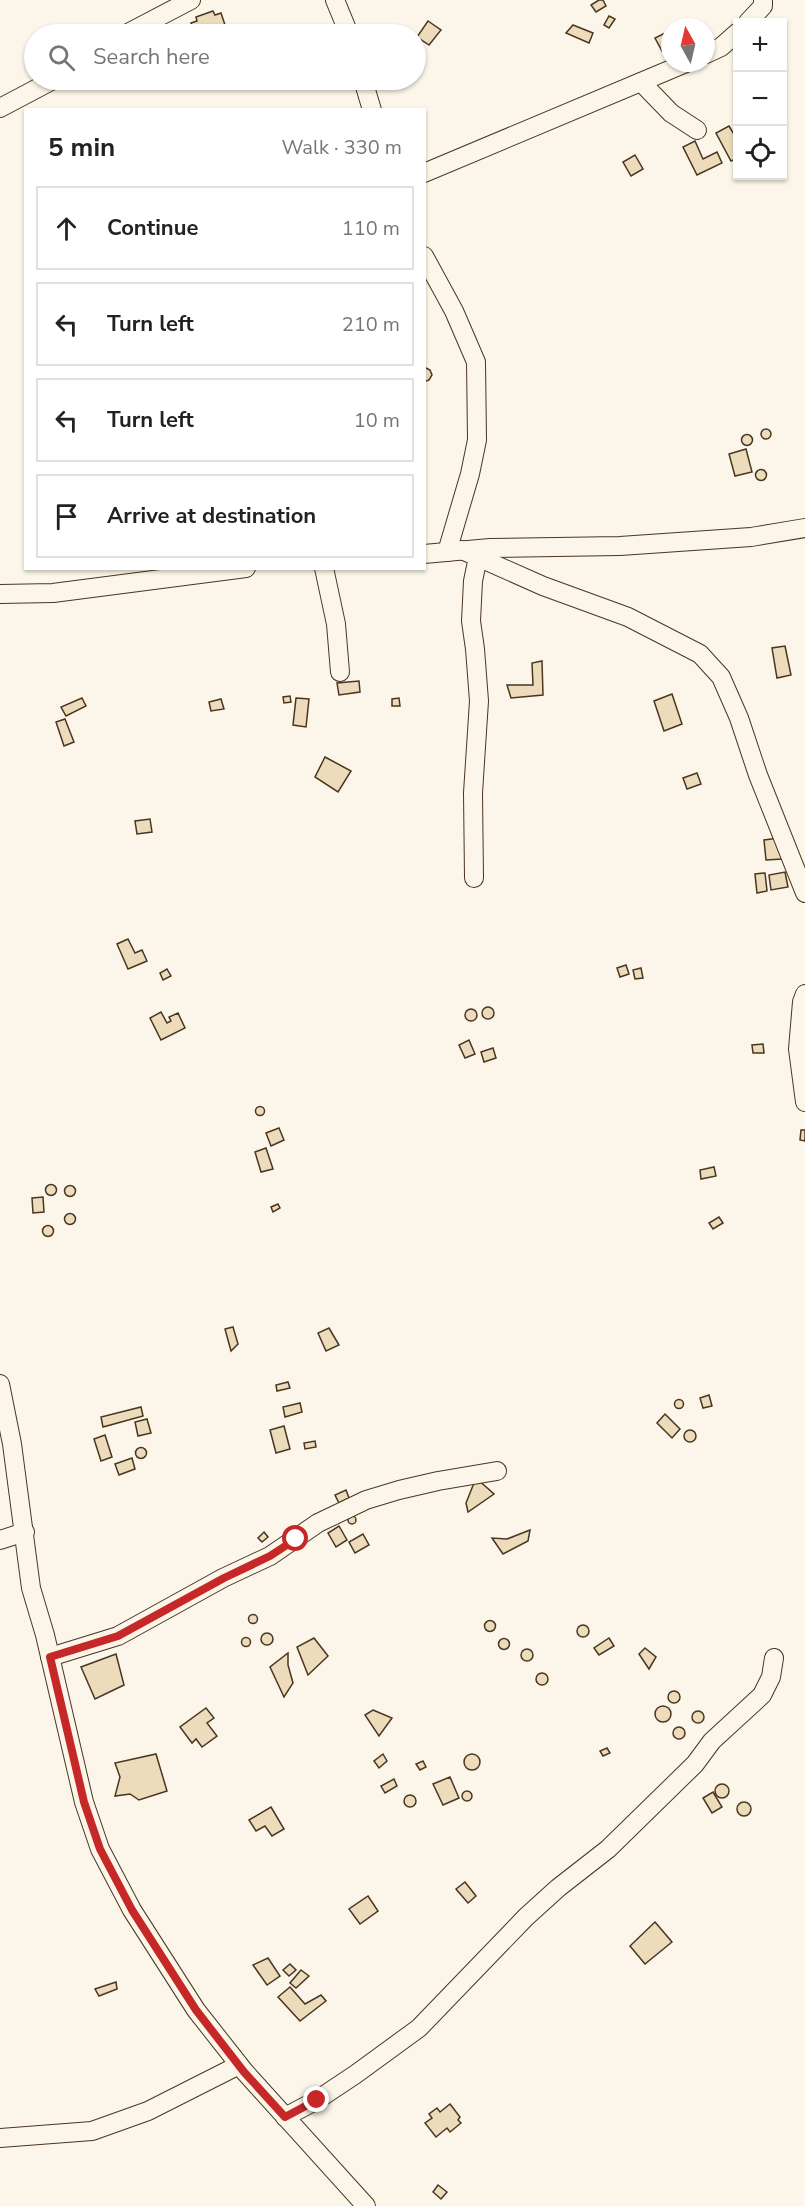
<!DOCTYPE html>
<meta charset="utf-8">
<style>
body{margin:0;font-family:"Nunito Sans",sans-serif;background:#f2f2f2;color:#222}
.controls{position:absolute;right:18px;top:18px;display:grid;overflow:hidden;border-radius:0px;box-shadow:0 2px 4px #0004}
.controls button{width:54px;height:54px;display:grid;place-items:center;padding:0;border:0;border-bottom:2px solid #e0e0e0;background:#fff;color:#222;font:30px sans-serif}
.compass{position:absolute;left:661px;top:18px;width:54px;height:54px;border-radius:50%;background:#fff;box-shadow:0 2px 4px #0004;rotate:352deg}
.stop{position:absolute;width:18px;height:18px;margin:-14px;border:4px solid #c62828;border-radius:50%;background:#fff}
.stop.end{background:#c62828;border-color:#fff;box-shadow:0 2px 6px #0008}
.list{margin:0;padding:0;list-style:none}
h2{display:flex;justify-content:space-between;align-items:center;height:78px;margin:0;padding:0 24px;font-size:26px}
h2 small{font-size:20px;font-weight:400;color:#767676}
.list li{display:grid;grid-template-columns:39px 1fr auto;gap:18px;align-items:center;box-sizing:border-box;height:84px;margin:0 12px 12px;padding:0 12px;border:2px solid #e0e0e0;border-radius:0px}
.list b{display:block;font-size:22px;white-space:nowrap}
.list em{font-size:20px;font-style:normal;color:#767676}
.icon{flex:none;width:33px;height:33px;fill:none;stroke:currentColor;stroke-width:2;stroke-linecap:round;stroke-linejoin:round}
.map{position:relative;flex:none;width:805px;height:2206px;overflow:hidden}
.search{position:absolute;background:#fff;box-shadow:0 2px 4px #0004;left:24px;top:24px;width:402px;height:66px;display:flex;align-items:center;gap:15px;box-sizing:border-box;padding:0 21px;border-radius:33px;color:#767676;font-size:22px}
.panel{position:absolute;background:#fff;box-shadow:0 2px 4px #0004;left:24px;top:108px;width:402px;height:462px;border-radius:0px}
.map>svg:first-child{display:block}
.building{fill:#ecdcbc;stroke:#4a3520;stroke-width:1.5}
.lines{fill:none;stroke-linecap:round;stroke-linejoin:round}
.minor-casing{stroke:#4a3520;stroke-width:20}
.minor{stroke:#fbf6e9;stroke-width:18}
.route{stroke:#c62828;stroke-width:8}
</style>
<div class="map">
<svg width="805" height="2206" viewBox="0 0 805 2206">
<rect width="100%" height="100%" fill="#fbf6e9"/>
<!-- building -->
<g class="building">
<polygon points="599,0 603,0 606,6 596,12 591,5"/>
<polygon points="213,11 215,15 221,13 226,28 220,29 222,33 195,34 191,23 197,21 196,17"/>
<polygon points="609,16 615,19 609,28 604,25"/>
<polygon points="428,21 441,30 429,45 417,37"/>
<polygon points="573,25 593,33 589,43 566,33"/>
<polygon points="665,33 670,41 670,47 662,51 655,38"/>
<polygon points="729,126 738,141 738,158 731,161 716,133"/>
<polygon points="695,141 703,159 717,152 722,163 697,175 683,147"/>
<polygon points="635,155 643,169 631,176 623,162"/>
<polygon points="424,367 430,370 432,375 429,380 424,382"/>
<circle cx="766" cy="434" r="5"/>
<circle cx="747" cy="440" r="5.5"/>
<polygon points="746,449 752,472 735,476 729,454"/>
<circle cx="761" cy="475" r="5.5"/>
<polygon points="785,646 791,675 777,678 772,648"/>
<polygon points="542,661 543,695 511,698 507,685 533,685 532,663"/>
<polygon points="359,681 360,692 339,695 337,683"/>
<polygon points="672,694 682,724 664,731 654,701"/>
<polygon points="290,696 291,702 284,703 283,697"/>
<polygon points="82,698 86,706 66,716 61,707"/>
<polygon points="296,698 309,699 306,727 293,725"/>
<polygon points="399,698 400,706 392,706 392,699"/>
<polygon points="221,699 224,709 211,711 209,702"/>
<polygon points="65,719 74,742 64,746 56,722"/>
<polygon points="325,757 351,771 338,792 315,777"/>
<polygon points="697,773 701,784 687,789 683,778"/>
<polygon points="150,819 152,832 137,834 135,821"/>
<polygon points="779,838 782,859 766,860 764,840"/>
<polygon points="785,872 788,887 771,890 769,875"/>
<polygon points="765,873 767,891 757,893 755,874"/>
<polygon points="128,939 135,953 142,950 147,961 128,969 117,944"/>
<polygon points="626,965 629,974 620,977 617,968"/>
<polygon points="641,968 643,978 635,979 633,970"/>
<polygon points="167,969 171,976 163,980 160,973"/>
<circle cx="488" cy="1013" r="6"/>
<circle cx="471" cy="1015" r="6"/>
<polygon points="161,1012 167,1023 171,1021 169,1017 178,1013 185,1028 161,1040 150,1018"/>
<polygon points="469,1040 475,1054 465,1058 459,1045"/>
<polygon points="763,1044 764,1053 753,1053 752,1045"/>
<polygon points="493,1048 496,1058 484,1062 481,1052"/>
<circle cx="260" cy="1111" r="4.5"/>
<polygon points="279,1128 284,1140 271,1146 266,1133"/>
<polygon points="801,1130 805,1130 805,1141 800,1140"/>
<polygon points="266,1148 273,1169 261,1172 255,1152"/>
<polygon points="714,1167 716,1176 701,1179 700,1170"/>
<circle cx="51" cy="1190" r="5.5"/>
<circle cx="70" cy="1191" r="5.5"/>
<polygon points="43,1197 44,1212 33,1213 32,1198"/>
<polygon points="278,1204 280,1208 273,1212 271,1207"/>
<circle cx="70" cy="1219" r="5.5"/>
<polygon points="719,1217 723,1223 713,1229 709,1223"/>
<circle cx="48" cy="1231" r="5.5"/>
<polygon points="233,1327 238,1344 231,1351 225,1329"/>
<polygon points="329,1328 339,1345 326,1351 318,1333"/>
<polygon points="288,1382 290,1388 277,1391 276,1385"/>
<polygon points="709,1395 712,1406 703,1408 700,1398"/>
<circle cx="679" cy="1404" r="4.5"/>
<polygon points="300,1403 302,1412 285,1417 283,1407"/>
<polygon points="141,1407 143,1416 103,1427 101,1417"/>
<polygon points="665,1414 680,1429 672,1438 657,1423"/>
<polygon points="147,1419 151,1433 138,1436 135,1422"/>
<polygon points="284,1426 290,1449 276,1453 270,1430"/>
<circle cx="690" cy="1436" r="6"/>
<polygon points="105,1435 112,1457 101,1461 94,1439"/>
<polygon points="315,1441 316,1447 305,1449 304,1443"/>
<circle cx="141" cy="1453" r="5.5"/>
<polygon points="132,1458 135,1469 119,1475 115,1464"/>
<polygon points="476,1478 494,1494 468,1512 466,1503"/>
<polygon points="346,1490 349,1498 339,1503 335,1495"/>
<circle cx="352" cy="1520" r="4"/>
<polygon points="339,1526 347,1540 336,1547 328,1533"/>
<polygon points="530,1530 528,1541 503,1554 492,1538 507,1539"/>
<polygon points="264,1532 268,1537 262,1542 258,1538"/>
<polygon points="363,1534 369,1545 355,1553 349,1542"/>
<circle cx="253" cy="1619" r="4.5"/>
<circle cx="490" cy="1626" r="5.5"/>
<circle cx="583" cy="1631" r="6"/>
<circle cx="267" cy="1639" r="6"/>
<circle cx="246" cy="1642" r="4.5"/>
<polygon points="314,1638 328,1656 308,1675 297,1647"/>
<polygon points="609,1638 614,1646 599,1655 594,1648"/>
<circle cx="504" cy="1644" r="5.5"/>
<polygon points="645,1648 656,1657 649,1669 639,1654"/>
<circle cx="527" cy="1655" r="6"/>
<polygon points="288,1653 288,1665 293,1683 284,1697 270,1667"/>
<polygon points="116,1654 124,1685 95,1699 81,1667"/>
<circle cx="542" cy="1679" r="6"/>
<circle cx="674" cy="1697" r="6"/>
<circle cx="663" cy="1714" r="8"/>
<polygon points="206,1708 214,1718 207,1723 217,1736 202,1747 196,1739 192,1743 180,1727"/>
<polygon points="373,1710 392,1718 379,1736 365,1715"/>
<circle cx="698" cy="1717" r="6"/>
<circle cx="679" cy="1733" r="6"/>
<polygon points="607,1748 610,1753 603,1756 600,1751"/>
<polygon points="156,1754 167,1791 139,1800 130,1794 115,1796 120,1777 115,1763"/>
<polygon points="383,1754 387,1761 379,1768 374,1761"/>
<circle cx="472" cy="1762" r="8"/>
<polygon points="423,1761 426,1767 420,1770 416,1764"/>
<polygon points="450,1777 459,1798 443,1805 433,1784"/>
<polygon points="394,1779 397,1786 385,1793 381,1786"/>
<circle cx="722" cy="1791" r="7"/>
<circle cx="467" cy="1796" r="5"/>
<polygon points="713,1792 722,1807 712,1813 703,1798"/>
<circle cx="410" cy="1801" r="6"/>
<circle cx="744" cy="1809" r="7"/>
<polygon points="271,1807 284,1829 272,1836 265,1826 256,1831 249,1820"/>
<polygon points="465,1882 476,1896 468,1903 456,1889"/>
<polygon points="368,1896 378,1911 360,1924 349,1909"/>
<polygon points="655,1922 672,1942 645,1964 630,1946"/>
<polygon points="268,1958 280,1976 267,1985 253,1965"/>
<polygon points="290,1964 296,1970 289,1976 283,1970"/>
<polygon points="301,1970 309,1976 296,1988 290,1983"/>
<polygon points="116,1982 117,1989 99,1996 95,1989"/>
<polygon points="290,1987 305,2004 321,1995 326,2001 300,2021 278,1997"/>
<polygon points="450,2104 460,2117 458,2120 461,2123 450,2132 447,2128 436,2137 425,2123 432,2118 429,2114 437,2108 440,2112"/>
<polygon points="438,2185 447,2192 441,2199 433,2192"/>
</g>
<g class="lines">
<!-- minor casing -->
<g class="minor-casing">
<g id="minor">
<polyline points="335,0 349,34"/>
<polyline points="748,22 763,6 763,0"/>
<polyline points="126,34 191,0"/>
<polyline points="706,54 721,47 738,32"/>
<polyline points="363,80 372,110"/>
<polyline points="641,82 671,113 697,130"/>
<polyline points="0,108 53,80"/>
<polyline points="424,173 686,63"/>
<polyline points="424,256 454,311 476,362 477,440 470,474 447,552"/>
<polyline points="462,550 543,586 628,617 700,654 721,677 739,718 758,775 805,893"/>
<polyline points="424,554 490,548 620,546 751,537 805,528"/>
<polyline points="324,568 336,624 340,672"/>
<polyline points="0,594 53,593 246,568"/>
<polyline points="474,878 473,793 479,701 475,649 471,621 473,581 478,557"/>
<polyline points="805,994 802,1002 798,1049 805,1102"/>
<polyline points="0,1384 12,1444 31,1588 45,1635 84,1802 100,1849 132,1910 196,2010 244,2071 366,2206"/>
<polyline points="0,1540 25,1532"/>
<polyline points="50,1657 118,1636 223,1578 270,1556 318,1523 366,1500 399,1490 438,1481 497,1471"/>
<polyline points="285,2117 317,2100 356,2074 419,2028 526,1917 558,1888 608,1849 695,1764 712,1741 762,1695 771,1677 774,1658"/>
<polyline points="0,2138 92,2131 148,2111 239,2065"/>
</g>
</g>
<!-- minor -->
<use href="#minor" class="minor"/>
</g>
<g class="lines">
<!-- route -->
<polyline class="route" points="296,1539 270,1556 224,1578 118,1636 50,1657 84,1802 100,1849 132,1910 196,2010 244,2072 285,2117 317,2100"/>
</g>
</svg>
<div class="controls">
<button>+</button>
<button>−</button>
<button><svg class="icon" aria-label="locate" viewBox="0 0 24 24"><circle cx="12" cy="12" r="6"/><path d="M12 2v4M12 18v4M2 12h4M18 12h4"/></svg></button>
</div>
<svg class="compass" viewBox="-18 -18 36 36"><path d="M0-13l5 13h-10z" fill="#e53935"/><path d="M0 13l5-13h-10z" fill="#767676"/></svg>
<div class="stop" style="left:296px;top:1539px"></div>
<div class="stop end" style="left:317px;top:2100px"></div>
<div class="search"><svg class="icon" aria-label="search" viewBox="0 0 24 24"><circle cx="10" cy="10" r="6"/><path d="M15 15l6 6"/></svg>Search here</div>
<section class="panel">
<h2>5 min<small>Walk · 330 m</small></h2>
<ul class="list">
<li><svg class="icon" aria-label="ahead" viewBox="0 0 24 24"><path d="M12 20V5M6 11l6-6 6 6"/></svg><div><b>Continue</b></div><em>110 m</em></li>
<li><svg class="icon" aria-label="left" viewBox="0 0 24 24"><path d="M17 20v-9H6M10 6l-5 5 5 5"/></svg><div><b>Turn left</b></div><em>210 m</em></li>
<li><svg class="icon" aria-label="left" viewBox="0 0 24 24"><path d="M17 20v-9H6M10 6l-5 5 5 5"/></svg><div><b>Turn left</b></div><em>10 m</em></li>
<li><svg class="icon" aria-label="arrive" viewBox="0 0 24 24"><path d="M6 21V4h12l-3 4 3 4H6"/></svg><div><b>Arrive at destination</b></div></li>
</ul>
</section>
</div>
